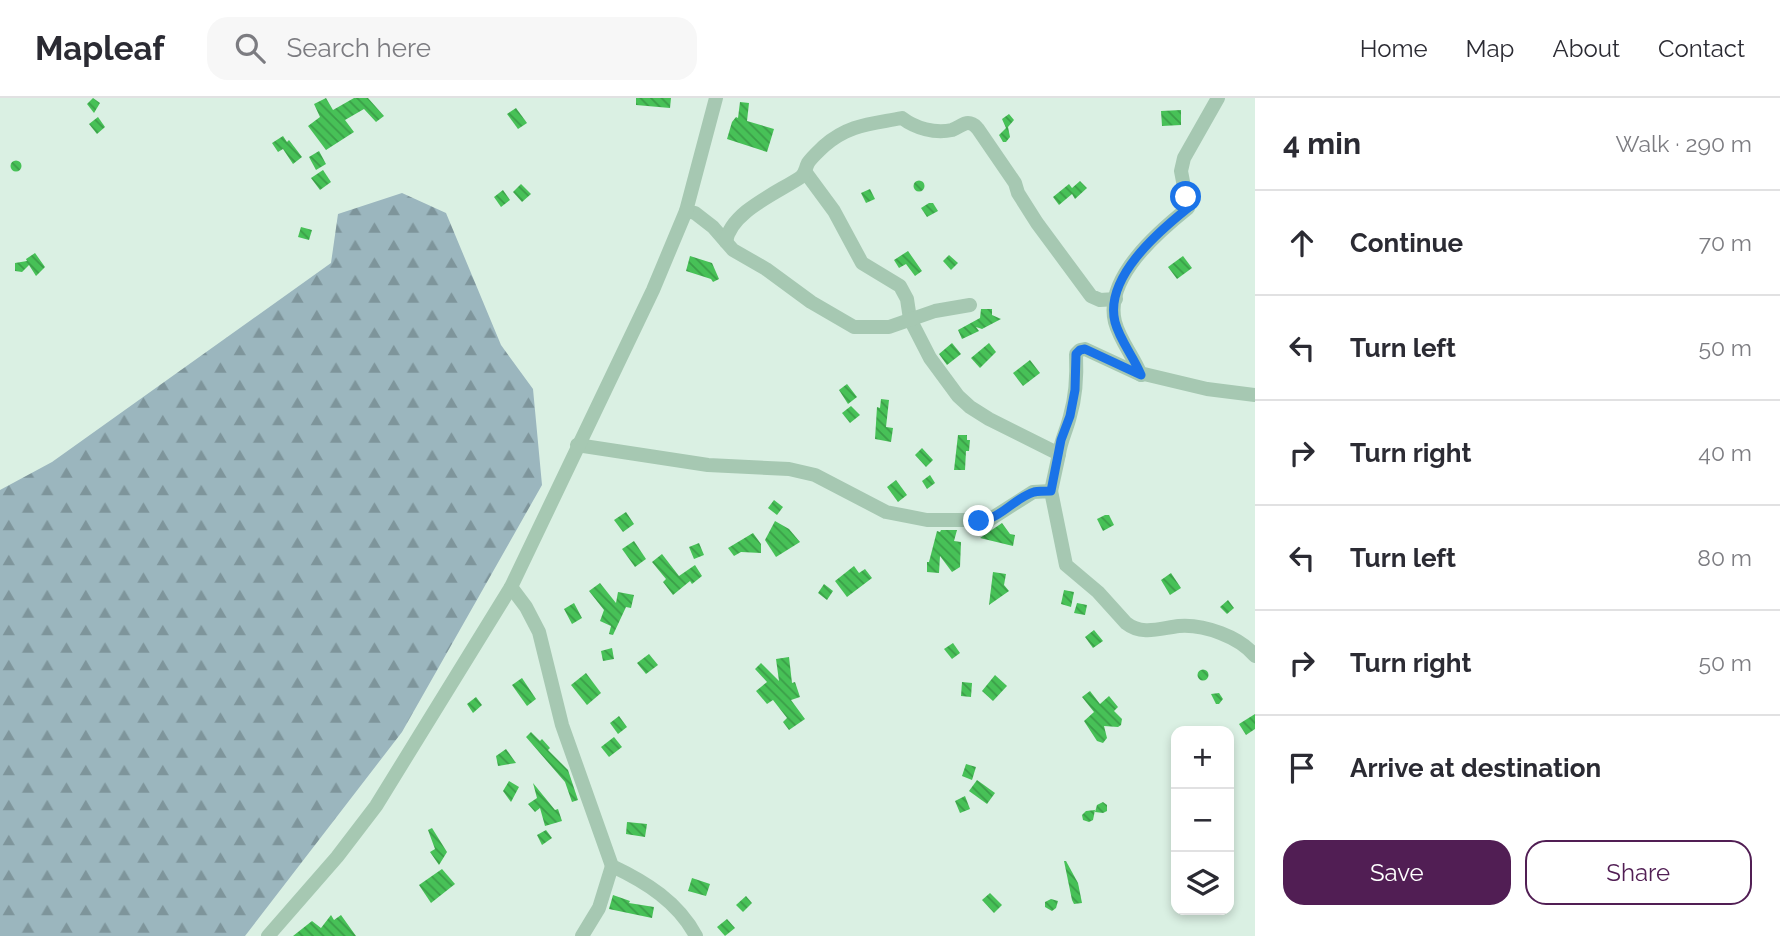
<!DOCTYPE html>
<meta charset="utf-8">
<style>
body{margin:0;font-family:Raleway,sans-serif;background:#f7f7f7;color:#2b2b33}
.controls{position:absolute;right:21px;bottom:21px;display:grid;overflow:hidden;border-radius:14px;box-shadow:0 4px 10px #0003}
.controls button{width:63px;height:63px;display:grid;place-items:center;padding:0;border:0;border-bottom:2px solid #e1e1e2;background:#fff;color:#2b2b33;font:35px sans-serif}
.stop{position:absolute;width:21px;height:21px;margin:-16px;border:5px solid #1a73e8;border-radius:50%;background:#fff}
.stop.end{background:#1a73e8;border-color:#fff;box-shadow:0 2px 7px #0008}
.list{margin:0;padding:0;list-style:none}
h2{display:flex;justify-content:space-between;align-items:center;height:91px;margin:0;padding:0 28px;font-size:30px}
h2 small{font-size:23px;font-weight:400;color:#7c7c81}
.list li{display:grid;grid-template-columns:46px 1fr auto;gap:21px;align-items:center;box-sizing:border-box;height:105px;padding:0 28px;border-top:2px solid #e1e1e2}
.list b{display:block;font-size:26px;white-space:nowrap}
.list em{font-size:23px;font-style:normal;color:#7c7c81}
.actions{display:flex;gap:14px;padding:21px 28px}
.actions a{flex:1;padding:16px 0;border:2px solid #511e54;border-radius:21px;text-align:center;font-size:24px;color:#511e54}
.actions .main{background:#511e54;color:#fff}
.icon{flex:none;width:38px;height:38px;fill:none;stroke:currentColor;stroke-width:2;stroke-linecap:round;stroke-linejoin:round}
.map{position:relative;flex:none;width:1255px;height:838px;overflow:hidden}
header{display:flex;align-items:center;gap:42px;box-sizing:border-box;height:98px;padding:0 35px;background:#fff;border-bottom:2px solid #e1e1e2}
header strong{font-size:33px}
nav{display:flex;gap:38px;margin-inline-start:auto;font-size:24px}
.search{width:490px;height:63px;background:#f7f7f7;display:flex;align-items:center;gap:18px;box-sizing:border-box;padding:0 24px;border-radius:21px;color:#7c7c81;font-size:26px}
main{display:flex}
aside{flex:1;background:#fff}
.map>svg:first-child{display:block}
.forest{fill:url(#forest-firs)}
.building{fill:url(#building-back-hatch)}
.lines{fill:none;stroke-linecap:round;stroke-linejoin:round}
.minor{stroke:#a6c8b2;stroke-width:14}
.route{stroke:#1a73e8;stroke-width:9}
</style>
<header>
<strong>Mapleaf</strong>
<div class="search"><svg class="icon" aria-label="search" viewBox="0 0 24 24"><circle cx="10" cy="10" r="6"/><path d="M15 15l6 6"/></svg>Search here</div>
<nav><a>Home</a><a>Map</a><a>About</a><a>Contact</a></nav>
</header>
<main>
<div class="map">
<svg width="1255" height="838" viewBox="0 0 1255 838">
<defs>
<pattern id="forest-firs" width="22" height="20" patternUnits="userSpaceOnUse" patternTransform="scale(1.75)"><rect width="22" height="20" fill="#9bb6be"/><path d="M5 1l3.5 6h-7zM16 11l3.5 6h-7z" fill="#7e959b"/></pattern>
<pattern id="building-back-hatch" width="6" height="6" patternUnits="userSpaceOnUse" patternTransform="scale(1.75)"><rect width="6" height="6" fill="#47c157"/><path d="M-1 5l2 2M0 0l6 6M5-1l2 2" fill="none" stroke="#3b9e48"/></pattern>
</defs>
<rect width="100%" height="100%" fill="#daf0e3"/>
<!-- forest -->
<polygon class="forest" points="402,95 446,115 501,247 533,291 542,387 402,634 245,838 0,838 0,392 52,364 331,165 338,116"/>
<!-- building -->
<g class="building">
<polygon points="93,0 100,5 94,15 87,6"/>
<polygon points="326,0 333,12 354,0 368,0 384,18 376,24 364,11 345,22 354,34 326,52 308,28 320,19 314,6"/>
<polygon points="636,0 671,0 670,10 636,7"/>
<polygon points="740,4 749,5 747,23 774,31 767,54 727,41 732,24 736,19 738,20"/>
<polygon points="516,10 527,25 518,31 507,16"/>
<polygon points="1181,12 1181,27 1162,28 1161,13"/>
<polygon points="1009,16 1014,22 1008,29 1010,39 1006,44 1003,44 999,37 1006,30 1002,21"/>
<polygon points="98,19 105,29 97,36 89,26"/>
<polygon points="283,38 287,44 289,42 302,59 293,66 283,51 278,54 272,45"/>
<polygon points="319,53 326,66 316,72 309,59"/>
<circle cx="16" cy="68" r="5.5"/>
<polygon points="323,72 331,84 320,92 311,80"/>
<circle cx="919" cy="88" r="5.5"/>
<polygon points="1080,83 1087,90 1075,101 1072,96 1059,107 1053,99 1069,86 1072,90"/>
<polygon points="521,86 531,96 522,104 513,94"/>
<polygon points="870,91 875,101 866,105 861,95"/>
<polygon points="503,92 510,102 501,109 494,99"/>
<polygon points="929,105 933,105 938,113 927,119 921,110"/>
<polygon points="301,129 312,132 309,142 298,139"/>
<polygon points="908,153 922,173 915,178 906,166 899,170 894,162"/>
<polygon points="35,155 45,169 36,178 29,167 22,174 15,173 15,165 27,163 26,161"/>
<polygon points="949,157 958,165 951,172 943,163"/>
<polygon points="690,158 712,165 719,181 713,184 711,181 686,173"/>
<polygon points="1183,158 1192,170 1177,181 1168,169"/>
<polygon points="981,211 992,211 992,217 1001,221 982,231 976,229 979,233 962,241 958,232 980,220"/>
<polygon points="952,245 961,256 947,267 939,256"/>
<polygon points="989,245 996,254 980,270 971,260"/>
<polygon points="1030,262 1040,275 1023,288 1013,275"/>
<polygon points="847,286 857,299 848,306 839,292"/>
<polygon points="881,301 889,302 886,329 893,330 891,344 875,341 877,309 880,310"/>
<polygon points="851,308 860,317 850,325 842,315"/>
<polygon points="958,337 967,337 967,342 970,342 969,353 966,353 965,372 954,372"/>
<polygon points="922,350 933,362 926,369 915,357"/>
<polygon points="930,377 935,385 927,391 922,383"/>
<polygon points="896,382 907,397 898,404 887,389"/>
<polygon points="774,402 783,409 777,417 768,410"/>
<polygon points="626,414 634,426 623,434 614,422"/>
<polygon points="1105,417 1109,417 1114,427 1103,433 1097,421"/>
<polygon points="775,423 789,431 800,444 776,459 765,442"/>
<polygon points="1002,425 1010,436 1015,437 1013,448 980,440"/>
<polygon points="941,432 957,432 954,443 961,444 960,469 952,474 940,458 939,475 927,474 927,464 929,464 937,433 940,434"/>
<polygon points="753,435 761,446 761,455 741,454 734,458 728,450"/>
<polygon points="634,443 646,461 635,469 622,451"/>
<polygon points="699,445 704,457 694,461 689,449"/>
<polygon points="662,456 679,478 695,467 702,478 692,486 690,483 673,497 663,484 666,481 652,464"/>
<polygon points="854,468 859,475 865,471 872,480 847,499 835,483"/>
<polygon points="993,474 1006,476 1004,487 1009,493 989,507"/>
<polygon points="1171,475 1181,490 1170,497 1161,482"/>
<polygon points="600,485 616,505 618,494 634,497 631,510 626,509 613,537 609,536 611,528 600,523 604,512 589,493"/>
<polygon points="824,486 833,493 827,502 818,495"/>
<polygon points="1064,492 1074,494 1071,509 1061,506"/>
<polygon points="1228,502 1234,510 1227,516 1220,509"/>
<polygon points="574,505 582,520 572,526 564,511"/>
<polygon points="1077,505 1087,507 1085,517 1074,515"/>
<polygon points="1094,532 1103,543 1093,550 1085,539"/>
<polygon points="953,545 960,555 952,561 944,551"/>
<polygon points="612,550 614,561 603,563 601,553"/>
<polygon points="649,556 658,567 646,576 637,565"/>
<polygon points="789,559 792,585 795,584 800,599 791,602 805,621 789,632 783,624 787,620 773,602 767,606 756,593 767,584 755,571 761,565 779,583 776,561"/>
<circle cx="1203" cy="577" r="5.5"/>
<polygon points="586,575 601,595 587,607 571,587"/>
<polygon points="995,577 1007,588 993,603 982,593"/>
<polygon points="522,580 536,601 527,608 512,587"/>
<polygon points="962,584 972,585 971,599 961,598"/>
<polygon points="1090,593 1100,606 1109,598 1118,609 1114,613 1122,621 1121,627 1118,629 1104,628 1107,640 1103,645 1097,643 1084,623 1094,614 1082,599"/>
<polygon points="1219,595 1223,601 1219,606 1216,606 1211,596"/>
<polygon points="476,599 482,607 473,615 467,606"/>
<polygon points="1255,616 1255,631 1246,637 1239,626"/>
<polygon points="619,618 627,629 618,636 610,625"/>
<polygon points="531,634 540,643 542,641 550,650 548,652 568,672 578,702 572,704 565,684 526,639"/>
<polygon points="614,639 622,649 609,659 601,649"/>
<polygon points="506,651 516,665 498,668 496,658"/>
<polygon points="966,666 976,669 972,682 962,678"/>
<polygon points="977,682 995,695 987,706 969,693"/>
<polygon points="509,683 519,689 511,704 503,693"/>
<polygon points="533,685 555,712 558,711 562,723 545,728 540,710 535,714 528,706 537,700"/>
<polygon points="965,698 970,711 960,715 955,703"/>
<polygon points="1103,704 1107,707 1107,713 1103,715 1095,714 1097,707"/>
<polygon points="1095,712 1093,722 1089,724 1083,722 1082,717 1086,713"/>
<polygon points="627,724 647,726 645,739 626,736"/>
<polygon points="432,730 447,754 439,767 430,754 435,751 428,732"/>
<polygon points="546,732 552,740 542,747 537,737"/>
<polygon points="1064,763 1066,763 1078,785 1082,805 1074,806 1072,802"/>
<polygon points="442,771 455,786 431,805 419,787"/>
<polygon points="692,780 710,786 706,798 688,793"/>
<polygon points="990,795 1002,807 994,815 982,802"/>
<polygon points="613,797 630,803 629,805 654,809 652,820 609,811"/>
<polygon points="746,798 752,805 743,814 736,807"/>
<polygon points="1051,801 1058,803 1056,810 1052,813 1045,809 1045,804"/>
<polygon points="331,817 334,822 341,817 356,838 293,838 312,823 321,830"/>
<polygon points="727,821 735,830 725,838 717,829"/>
</g>
<g class="lines">
<!-- minor -->
<g class="minor">
<path d="M1218,0L1184,60L1181,73L1188,110C1158,134 1104,180 1115,224C1120,243 1134,259 1141,277L1144,276L1207,291L1255,297"/>
<polyline points="806,75 834,113 862,165 900,188 907,201 910,221 930,260 958,298 970,309 989,321 1059,356 1051,393"/>
<polyline points="686,113 695,115 713,129 733,152 766,171 811,204 854,229 889,229 935,213 970,207"/>
<path d="M726,144C730,114 777,95 801,79C806,74 805,71 808,65C812,59 819,53 824,48C849,26 872,26 902,20C915,30 935,36 952,32C958,30 963,25 968,25C974,25 975,28 978,31L1015,85L1018,95L1037,125L1091,198L1100,202L1116,201"/>
<path d="M577,347L708,367L789,371L815,377L886,414L927,422H989L1033,394L1051,393L1066,467L1098,494L1126,525C1142,538 1161,530 1179,528C1204,526 1240,539 1255,558"/>
<path d="M1059,356C1061,342 1067,331 1070,318C1076,298 1077,277 1076,256L1080,252L1085,251L1141,277"/>
<path d="M511,489L526,509L539,534L562,627L612,768C646,784 678,804 696,838"/>
<polyline points="268,838 337,759 376,708 511,489 653,192 686,113 716,0"/>
<polyline points="582,838 599,810 612,768"/>
</g>
</g>
<g class="lines">
<!-- route -->
<path class="route" d="M979,423C1001,421 1014,400 1034,394C1039,393 1046,393 1051,393L1061,342L1070,318L1075,292L1076,256L1080,252L1085,251L1141,277C1134,259 1120,243 1115,224C1104,180 1158,134 1188,110L1186,99"/>
</g>
</svg>
<div class="controls">
<button>+</button>
<button>−</button>
<button><svg class="icon" aria-label="layers" viewBox="0 0 24 24"><path d="M12 4l9 5-9 5-9-5zM3 14l9 5 9-5"/></svg></button>
</div>
<div class="stop" style="left:1186px;top:99px"></div>
<div class="stop end" style="left:979px;top:423px"></div>
</div>
<aside>
<h2>4 min<small>Walk · 290 m</small></h2>
<ul class="list">
<li><svg class="icon" aria-label="ahead" viewBox="0 0 24 24"><path d="M12 20V5M6 11l6-6 6 6"/></svg><div><b>Continue</b></div><em>70 m</em></li>
<li><svg class="icon" aria-label="left" viewBox="0 0 24 24"><path d="M17 20v-9H6M10 6l-5 5 5 5"/></svg><div><b>Turn left</b></div><em>50 m</em></li>
<li><svg class="icon" aria-label="right" viewBox="0 0 24 24"><path d="M7 20v-9h11M14 6l5 5-5 5"/></svg><div><b>Turn right</b></div><em>40 m</em></li>
<li><svg class="icon" aria-label="left" viewBox="0 0 24 24"><path d="M17 20v-9H6M10 6l-5 5 5 5"/></svg><div><b>Turn left</b></div><em>80 m</em></li>
<li><svg class="icon" aria-label="right" viewBox="0 0 24 24"><path d="M7 20v-9h11M14 6l5 5-5 5"/></svg><div><b>Turn right</b></div><em>50 m</em></li>
<li><svg class="icon" aria-label="arrive" viewBox="0 0 24 24"><path d="M6 21V4h12l-3 4 3 4H6"/></svg><div><b>Arrive at destination</b></div></li>
</ul>
<div class="actions"><a class="main">Save</a><a>Share</a></div>
</aside>
</main>
